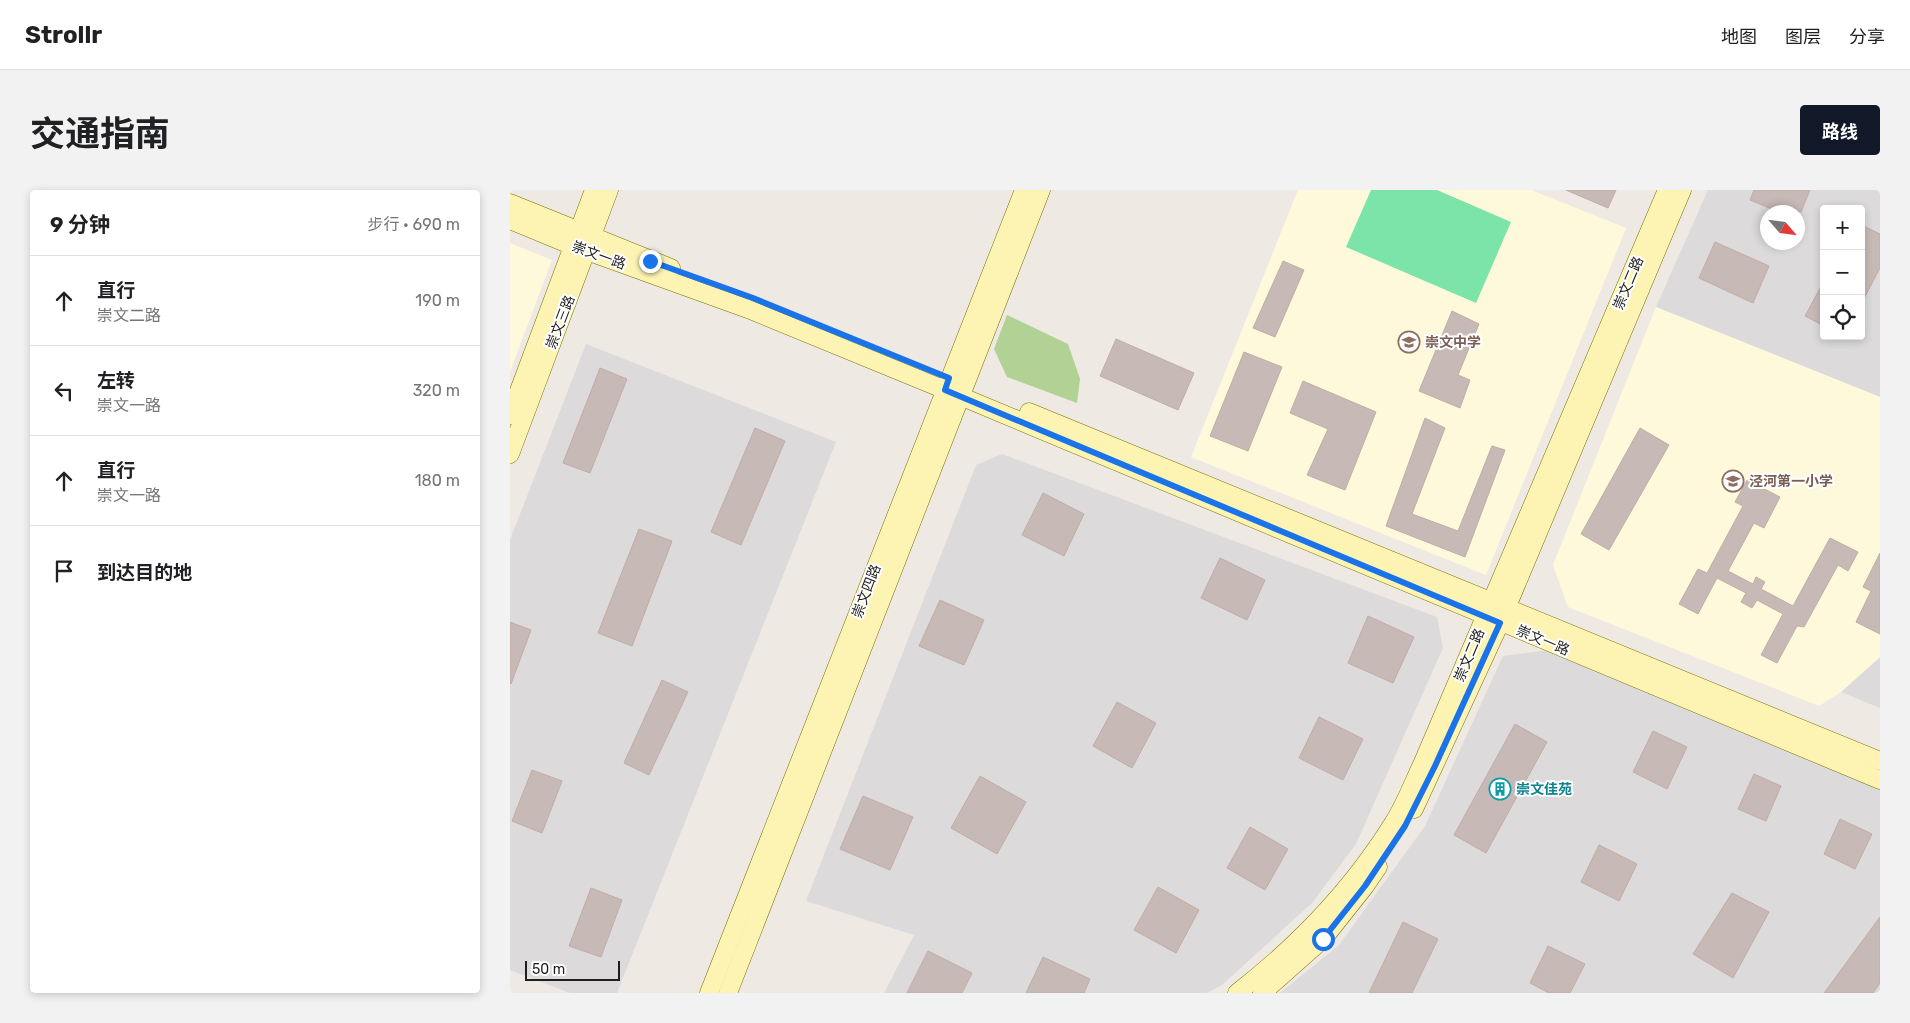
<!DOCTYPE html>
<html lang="zh">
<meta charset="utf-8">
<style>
body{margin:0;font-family:Rubik,"Noto Sans SC",sans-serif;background:#f2f2f2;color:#202124}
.controls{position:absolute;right:15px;top:15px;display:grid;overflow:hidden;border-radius:5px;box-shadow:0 2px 8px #0003}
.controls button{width:45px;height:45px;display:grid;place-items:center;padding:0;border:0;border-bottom:1px solid #e0e0e0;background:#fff;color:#202124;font:25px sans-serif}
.compass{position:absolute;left:1250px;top:15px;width:45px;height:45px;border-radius:50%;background:#fff;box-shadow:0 2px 8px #0003;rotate:118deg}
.scale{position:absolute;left:15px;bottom:12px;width:95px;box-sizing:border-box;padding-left:5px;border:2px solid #1e1e1e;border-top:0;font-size:14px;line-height:18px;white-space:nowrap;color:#1e1e1e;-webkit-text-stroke:4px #fff;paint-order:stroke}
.stop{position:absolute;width:15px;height:15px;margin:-11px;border:4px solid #1a73e8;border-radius:50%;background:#fff}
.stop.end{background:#1a73e8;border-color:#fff;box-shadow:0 1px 5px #0008}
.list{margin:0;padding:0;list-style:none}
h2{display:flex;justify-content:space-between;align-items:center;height:65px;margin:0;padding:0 20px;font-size:21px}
h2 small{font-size:16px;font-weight:400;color:#757577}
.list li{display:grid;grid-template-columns:32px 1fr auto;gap:15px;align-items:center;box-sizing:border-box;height:90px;padding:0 20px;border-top:1px solid #e0e0e0}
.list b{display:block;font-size:19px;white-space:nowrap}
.list p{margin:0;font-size:16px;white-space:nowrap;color:#757577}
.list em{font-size:16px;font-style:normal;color:#757577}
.icon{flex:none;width:28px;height:28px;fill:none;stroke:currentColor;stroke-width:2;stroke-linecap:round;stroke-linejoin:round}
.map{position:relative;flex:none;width:1370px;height:803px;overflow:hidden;border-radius:5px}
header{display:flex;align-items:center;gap:30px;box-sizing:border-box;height:70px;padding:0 25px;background:#fff;border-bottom:1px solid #e0e0e0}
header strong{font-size:24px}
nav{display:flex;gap:28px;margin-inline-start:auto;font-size:18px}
.intro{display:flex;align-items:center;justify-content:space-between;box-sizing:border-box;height:120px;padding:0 30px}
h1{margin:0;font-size:35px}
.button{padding:12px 22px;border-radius:5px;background:#111827;color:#fff;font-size:18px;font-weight:700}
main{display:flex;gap:30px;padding:0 30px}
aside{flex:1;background:#fff;border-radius:5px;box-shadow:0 2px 8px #0003}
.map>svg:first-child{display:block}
.residential{fill:#dcdadb;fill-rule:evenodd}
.education{fill:#fff9dc}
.forest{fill:#b1d195}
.pitch{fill:#7ce3a9}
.building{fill:#c7bab6;stroke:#c2aca4}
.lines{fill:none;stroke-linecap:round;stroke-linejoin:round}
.secondary-casing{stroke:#797100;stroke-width:19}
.secondary{stroke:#fdf4b3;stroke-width:18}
.route{stroke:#1a73e8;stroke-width:6}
.labels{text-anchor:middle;stroke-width:4;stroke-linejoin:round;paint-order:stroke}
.street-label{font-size:14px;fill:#1e1e1e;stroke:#fff}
.education-label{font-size:14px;font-weight:bold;fill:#785e54;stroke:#fff;text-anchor:start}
.culture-label{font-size:14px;font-weight:bold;fill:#0d838f;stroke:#fff;text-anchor:start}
</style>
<header>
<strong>Strollr</strong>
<nav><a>地图</a><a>图层</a><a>分享</a></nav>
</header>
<div class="intro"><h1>交通指南</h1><a class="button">路线</a></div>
<main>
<aside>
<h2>9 分钟<small>步行 · 690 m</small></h2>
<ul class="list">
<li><svg class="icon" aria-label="ahead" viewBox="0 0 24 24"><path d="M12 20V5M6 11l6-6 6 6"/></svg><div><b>直行</b><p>崇文二路</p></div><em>190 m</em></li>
<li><svg class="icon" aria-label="left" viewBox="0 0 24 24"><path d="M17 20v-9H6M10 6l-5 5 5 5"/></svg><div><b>左转</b><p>崇文一路</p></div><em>320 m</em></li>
<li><svg class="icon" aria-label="ahead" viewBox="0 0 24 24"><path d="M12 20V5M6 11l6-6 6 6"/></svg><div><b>直行</b><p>崇文一路</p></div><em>180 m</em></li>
<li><svg class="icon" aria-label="arrive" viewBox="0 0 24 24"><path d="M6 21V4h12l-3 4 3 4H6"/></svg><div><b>到达目的地</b></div></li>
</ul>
</aside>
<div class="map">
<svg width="1370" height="803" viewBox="0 0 1370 803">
<rect width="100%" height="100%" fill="#efe9e3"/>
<!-- residential -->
<g class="residential">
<path d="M1198,0H1370V207L1146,117ZM1314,19H1351V146H1314ZM1258,22H1288V52H1258Z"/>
<polygon points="76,154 326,252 107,803 60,803 0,780 0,350"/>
<polygon points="492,264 927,427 933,458 846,654 802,713 712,795 697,803 374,803 404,745 296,711 466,275"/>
<polygon points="1039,460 1370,599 1370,803 770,803 829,755 915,636 993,466"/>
<polygon points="1370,467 1370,518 1331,502"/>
</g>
<!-- education -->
<g class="education">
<polygon points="788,0 1021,0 1116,38 976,385 681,267"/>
<polygon points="0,53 42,70 0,182"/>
<polygon points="1146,117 1370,207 1370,467 1331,502 1309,516 1058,417 1043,375"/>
</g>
<!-- forest -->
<polygon class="forest" points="497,125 558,154 570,189 567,213 497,187 484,159"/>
<!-- pitch -->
<polygon class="pitch" points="861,0 927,0 1001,32 966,113 836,57"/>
<!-- building -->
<g class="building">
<polygon points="1056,0 1106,0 1098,18"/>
<polygon points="1244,0 1300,0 1291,22 1269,22 1240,10"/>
<polygon points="1351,35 1370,44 1370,78 1351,114"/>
<polygon points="1205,52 1259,76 1243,113 1189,88"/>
<polygon points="773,71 794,80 765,147 743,138"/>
<polygon points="1314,91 1314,136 1295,126"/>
<polygon points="942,121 969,134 948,185 960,190 950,218 909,201"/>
<polygon points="606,149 684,183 668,220 590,186"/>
<polygon points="734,162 772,177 738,261 700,246"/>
<polygon points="90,178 117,189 80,283 53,273"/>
<polygon points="793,191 866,222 835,300 797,285 818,239 780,223"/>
<polygon points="915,228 935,238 902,324 948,341 982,256 995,260 955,367 876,336"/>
<polygon points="245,238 275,251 231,355 201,342"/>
<polygon points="1130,238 1159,255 1099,360 1071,344"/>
<polygon points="1237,290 1270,307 1254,338 1244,333 1218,381 1243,394 1246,387 1255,392 1251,399 1283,416 1320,348 1348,362 1338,381 1328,375 1294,437 1287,436 1267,473 1251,465 1273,424 1247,410 1242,418 1231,412 1236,403 1207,388 1188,424 1169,414 1188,379 1197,383 1233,316 1225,312"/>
<polygon points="533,303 574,324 554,366 512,345"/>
<polygon points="129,339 162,351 122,456 88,443"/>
<polygon points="1370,363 1370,444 1346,432 1361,401 1353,397"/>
<polygon points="710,368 755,390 737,430 691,408"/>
<polygon points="430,410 474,430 454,475 409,456"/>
<polygon points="858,426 904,447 883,493 838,473"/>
<polygon points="0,432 21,440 1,494 0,493"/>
<polygon points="152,490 178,502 139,585 114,573"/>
<polygon points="607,512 646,533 622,578 583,556"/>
<polygon points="809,527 853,549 833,590 789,568"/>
<polygon points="1005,534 1037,552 976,663 944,645"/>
<polygon points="1143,541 1177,557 1157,599 1123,582"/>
<polygon points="22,580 52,591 32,643 2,631"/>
<polygon points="1244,584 1271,596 1256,631 1228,619"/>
<polygon points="470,586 516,612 487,664 441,638"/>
<polygon points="353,606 403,627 380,680 330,659"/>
<polygon points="1330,629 1362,644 1345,679 1314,664"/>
<polygon points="740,637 778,659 755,700 717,678"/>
<polygon points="1089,655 1127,674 1109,711 1071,692"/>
<polygon points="648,697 689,720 666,763 624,740"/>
<polygon points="81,698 112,710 91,767 59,756"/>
<polygon points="1222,703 1259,722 1223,788 1183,764"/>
<polygon points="1370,727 1370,793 1363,803 1314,803"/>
<polygon points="893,732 928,749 902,803 859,803"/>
<polygon points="1038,756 1075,774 1060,803 1039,803 1020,793"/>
<polygon points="418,761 462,783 452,803 397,803"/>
<polygon points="533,767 580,789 574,803 516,803"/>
</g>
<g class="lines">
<!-- secondary casing -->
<g class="secondary-casing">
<g id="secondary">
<polyline points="0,13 161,78"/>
<polyline points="0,30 63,56 238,119 450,206 1370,590"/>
<polyline points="519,222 1370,571"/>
<polyline points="0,225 84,0"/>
<polyline points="0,264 99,0"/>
<polyline points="904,619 990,433 1172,0"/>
<polyline points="199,803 514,0"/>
<polyline points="218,803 531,0"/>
<path d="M727,803C790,754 842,700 884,632C896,613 904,591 914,570L1157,0"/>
<polyline points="752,803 813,749 855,696 868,677"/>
</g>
</g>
<!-- secondary -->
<use href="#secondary" class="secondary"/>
</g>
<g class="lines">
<!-- route -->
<polyline class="route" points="140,71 243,108 439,188 435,200 990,433 925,576 895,636 855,696 813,749"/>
</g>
<!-- icons -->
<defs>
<g id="school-ring" transform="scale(1.125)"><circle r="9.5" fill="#fff" stroke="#8d6e63" stroke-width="1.5"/><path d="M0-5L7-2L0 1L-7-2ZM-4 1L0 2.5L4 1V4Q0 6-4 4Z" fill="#8d6e63"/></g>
<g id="building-ring" transform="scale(1.125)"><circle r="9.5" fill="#fff" stroke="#0f9aa8" stroke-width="1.5"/><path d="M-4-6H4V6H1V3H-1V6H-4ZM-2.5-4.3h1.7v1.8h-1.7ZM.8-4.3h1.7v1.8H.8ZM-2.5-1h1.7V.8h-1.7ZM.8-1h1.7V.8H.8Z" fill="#0f9aa8"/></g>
</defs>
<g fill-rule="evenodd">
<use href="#school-ring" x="899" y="152"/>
<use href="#school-ring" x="1223" y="291"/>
<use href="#building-ring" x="990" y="599"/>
</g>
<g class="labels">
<!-- street labels -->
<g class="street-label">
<text transform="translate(89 65) rotate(20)" y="5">崇文一路</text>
<text transform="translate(1118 93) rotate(-67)" y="5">崇文二路</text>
<text transform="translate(50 132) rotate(-69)" y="5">崇文三路</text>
<text transform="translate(356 401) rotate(-69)" y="5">崇文四路</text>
<text transform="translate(1033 450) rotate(23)" y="5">崇文一路</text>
<text transform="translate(959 465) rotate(-67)" y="5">崇文二路</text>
</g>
<!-- education labels -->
<g class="education-label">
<text x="915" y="157">崇文中学</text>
<text x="1239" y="296">泾河第一小学</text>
</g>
<!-- culture labels -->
<g class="culture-label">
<text x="1006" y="604">崇文佳苑</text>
</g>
</g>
</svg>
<div class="controls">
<button>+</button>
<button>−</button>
<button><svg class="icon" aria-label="locate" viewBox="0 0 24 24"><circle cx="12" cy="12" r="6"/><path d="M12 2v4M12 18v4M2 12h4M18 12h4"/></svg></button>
</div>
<svg class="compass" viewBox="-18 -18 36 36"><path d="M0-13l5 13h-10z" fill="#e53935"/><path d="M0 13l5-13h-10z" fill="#757577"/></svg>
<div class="scale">50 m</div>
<div class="stop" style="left:813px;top:749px"></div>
<div class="stop end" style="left:140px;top:71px"></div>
</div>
</main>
